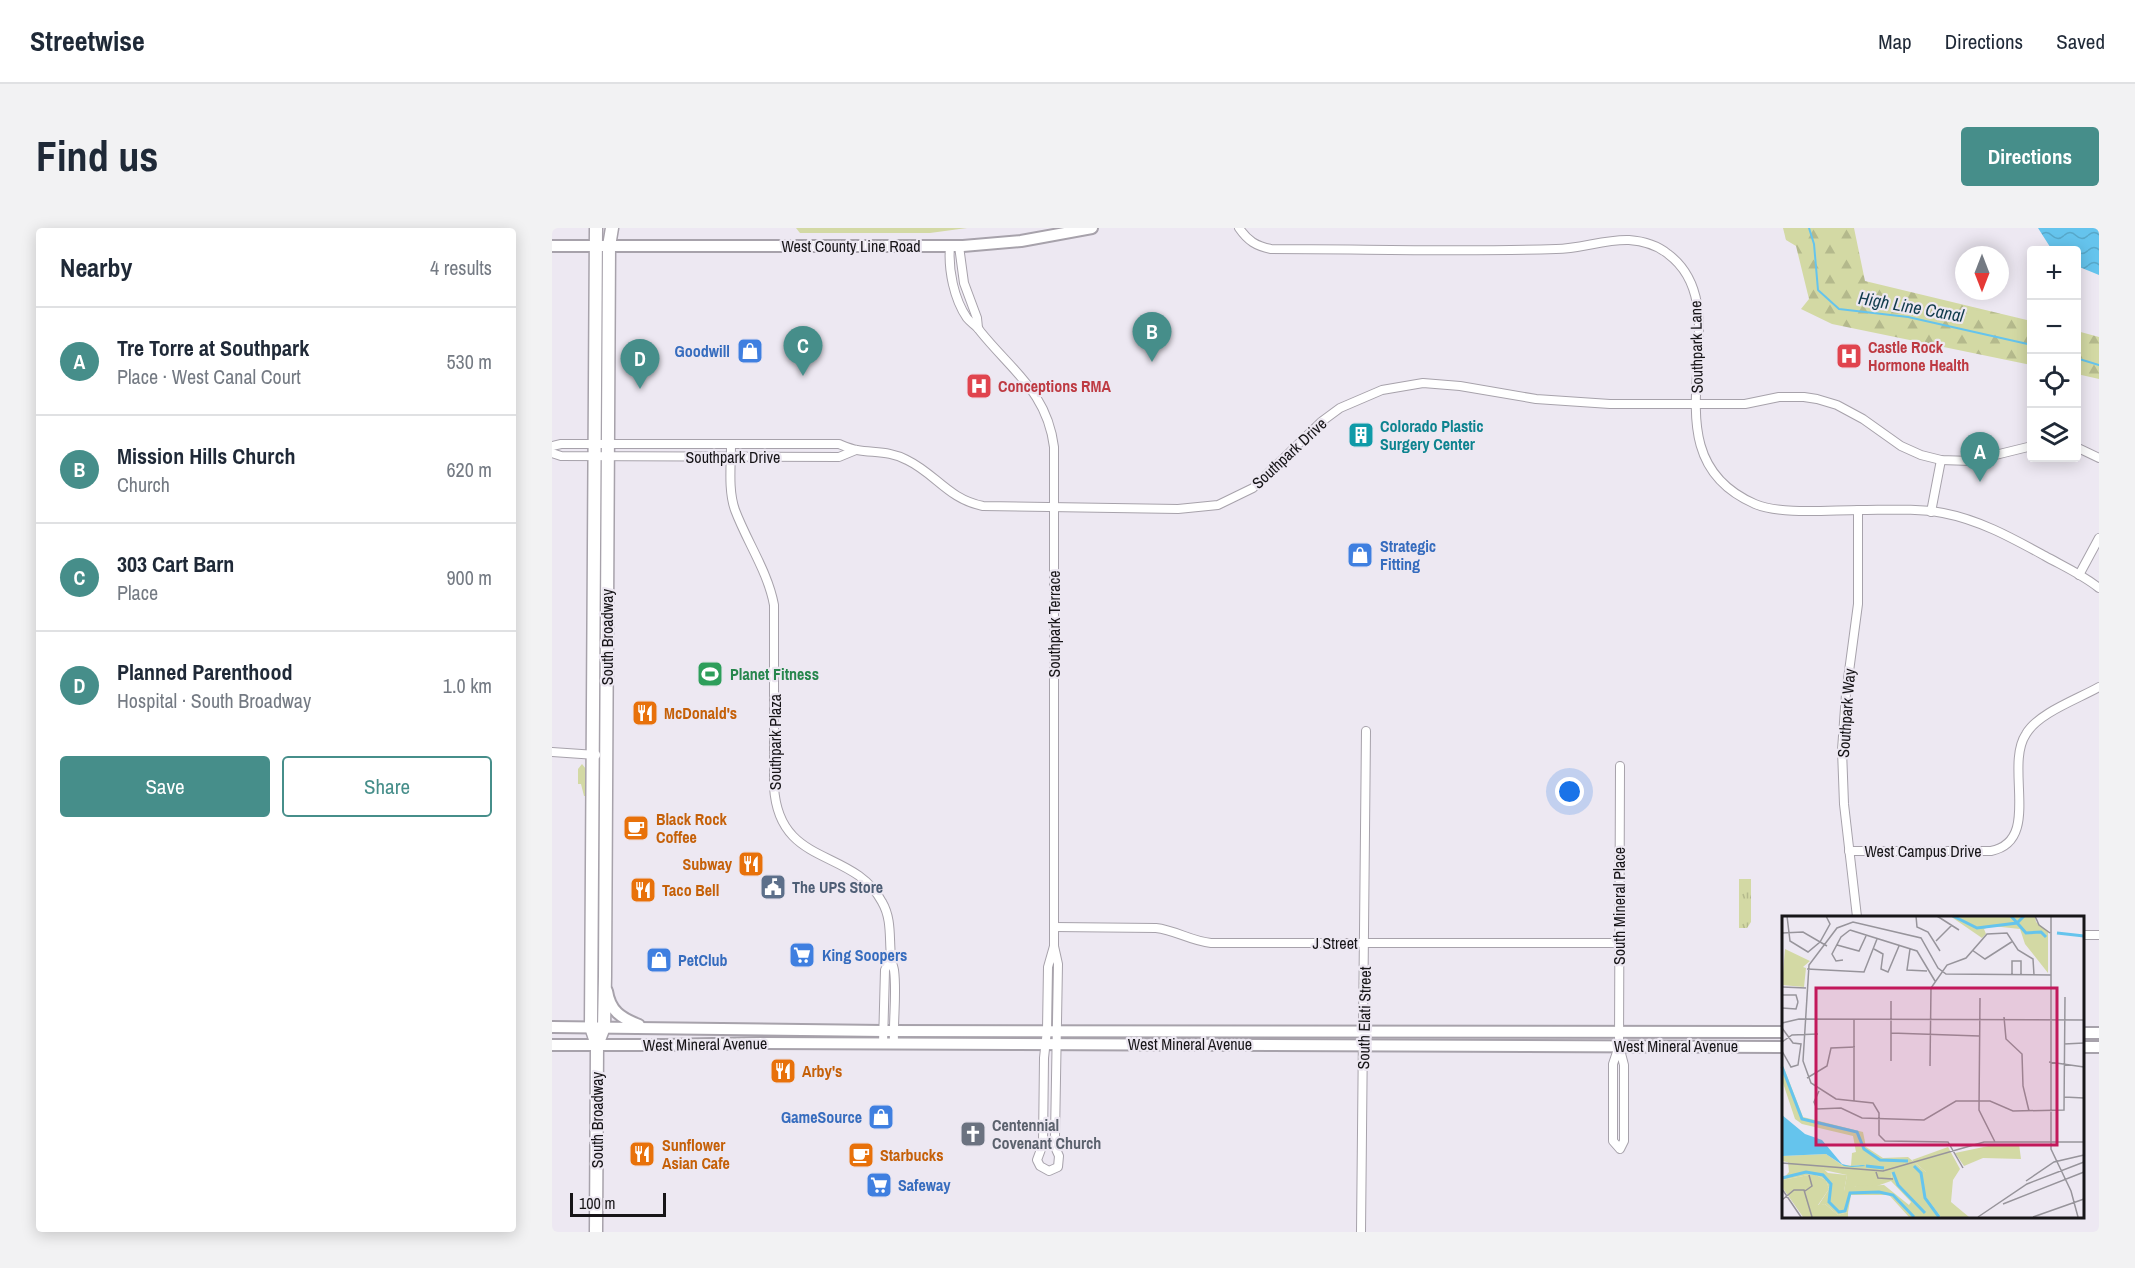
<!DOCTYPE html>
<meta charset="utf-8">
<style>
body{margin:0;font-family:"Archivo Narrow",sans-serif;background:#f2f2f3;color:#1f2937}
.controls{position:absolute;right:18px;top:18px;display:grid;overflow:hidden;border-radius:6px;box-shadow:0 3px 15px #0003}
.controls button{width:54px;height:54px;display:grid;place-items:center;padding:0;border:0;border-bottom:2px solid #e0e1e3;background:#fff;color:#1f2937;font:30px sans-serif}
.compass{position:absolute;left:1403px;top:18px;width:54px;height:54px;border-radius:50%;background:#fff;box-shadow:0 3px 15px #0003;rotate:180deg}
.scale{position:absolute;left:18px;bottom:15px;width:96px;box-sizing:border-box;padding-left:6px;border:3px solid #171518;border-top:0;font-size:16px;line-height:21px;white-space:nowrap;color:#171518;-webkit-text-stroke:4px #ede8f2;paint-order:stroke}
.you{position:absolute;left:1018px;top:564px;width:21px;height:21px;margin:-15px;border:4px solid #fff;border-radius:50%;background:#1a73e8;box-shadow:0 0 0 9px #1a73e833}
.badge{display:grid;place-items:center;width:39px;height:39px;border-radius:50%;background:#468e8a;color:#fff;font-size:20px;font-weight:700}
.pin{position:absolute;translate:-50% -50px;filter:drop-shadow(0 2px 3px #0008)}
.pin::after{content:'';position:absolute;top:32px;width:21px;height:18px;background:inherit;clip-path:polygon(0 0,100% 0,50% 100%)}
.list{margin:0;padding:0;list-style:none}
h2{display:flex;justify-content:space-between;align-items:center;height:78px;margin:0;padding:0 24px;font-size:26px}
h2 small{font-size:20px;font-weight:400;color:#747a83}
.list li{display:grid;grid-template-columns:39px 1fr auto;gap:18px;align-items:center;box-sizing:border-box;height:108px;padding:0 24px;border-top:2px solid #e0e1e3}
.list b{display:block;font-size:22px;white-space:nowrap}
.list p{margin:0;font-size:20px;white-space:nowrap;color:#747a83}
.list em{font-size:20px;font-style:normal;color:#747a83}
.actions{display:flex;gap:12px;padding:18px 24px}
.actions a{flex:1;padding:14px 0;border:2px solid #468e8a;border-radius:6px;text-align:center;font-size:21px;color:#468e8a}
.actions .main{background:#468e8a;color:#fff}
.icon{flex:none;width:33px;height:33px;fill:none;stroke:currentColor;stroke-width:2;stroke-linecap:round;stroke-linejoin:round}
.map{position:relative;flex:none;width:1547px;height:1004px;overflow:hidden;border-radius:6px}
header{display:flex;align-items:center;gap:36px;box-sizing:border-box;height:84px;padding:0 30px;background:#fff;border-bottom:2px solid #e0e1e3}
header strong{font-size:28px}
nav{display:flex;gap:33px;margin-inline-start:auto;font-size:21px}
.intro{display:flex;align-items:center;justify-content:space-between;box-sizing:border-box;height:144px;padding:0 36px}
h1{margin:0;font-size:42px}
.button{padding:15px 27px;border-radius:6px;background:#468e8a;color:#fff;font-size:21px;font-weight:700}
main{display:flex;gap:36px;padding:0 36px}
aside{flex:1;background:#fff;border-radius:6px;box-shadow:0 3px 15px #0003}
.map>svg:first-child{display:block}
.grass{fill:#d3d9a4}
.forest{fill:url(#forest-firs)}
.park{fill:url(#park-tufts)}
.water{fill:url(#water-waves)}
.lines{fill:none;stroke-linecap:round;stroke-linejoin:round}
.stream{stroke:#65c4ed;stroke-width:2}
.minor-casing{stroke:#a7a2ab;stroke-width:10}
.secondary-casing{stroke:#a7a2ab;stroke-width:14}
.primary-casing{stroke:#a7a2ab;stroke-width:15}
.minor{stroke:#fff;stroke-width:8}
.secondary{stroke:#fff;stroke-width:10}
.primary{stroke:#fff;stroke-width:12}
.labels{text-anchor:middle;stroke-width:4.5;stroke-linejoin:round;paint-order:stroke}
.street-label{font-size:16px;fill:#171518;stroke:#ede8f2}
.health-label{font-size:16px;font-weight:bold;fill:#be3a42;stroke:#ede8f2;text-anchor:start}
.shop-label{font-size:16px;font-weight:bold;fill:#366cbe;stroke:#ede8f2;text-anchor:start}
.culture-label{font-size:16px;font-weight:bold;fill:#0d838f;stroke:#ede8f2;text-anchor:start}
.leisure-label{font-size:16px;font-weight:bold;fill:#27864d;stroke:#ede8f2;text-anchor:start}
.food-label{font-size:16px;font-weight:bold;fill:#c56008;stroke:#ede8f2;text-anchor:start}
.service-label{font-size:16px;font-weight:bold;fill:#4e5e75;stroke:#ede8f2;text-anchor:start}
.worship-label{font-size:16px;font-weight:bold;fill:#5b616d;stroke:#ede8f2;text-anchor:start}
.water-label{font-size:18px;font-style:italic;fill:#103b4c;stroke:#ede8f2}
.inset-river{fill:none;stroke:#65c4ed;stroke-width:3}
.inset-road{fill:none;stroke:#97949b;stroke-width:1.5}
.view{fill:#c2185b;fill-opacity:0.15;stroke:#c2185b;stroke-width:3}
.inset-edge{fill:none;stroke:#171518;stroke-width:3}
</style>
<header>
<strong>Streetwise</strong>
<nav><a>Map</a><a>Directions</a><a>Saved</a></nav>
</header>
<div class="intro"><h1>Find us</h1><a class="button">Directions</a></div>
<main>
<aside>
<h2>Nearby<small>4 results</small></h2>
<ul class="list">
<li><span class="badge">A</span><div><b>Tre Torre at Southpark</b><p>Place · West Canal Court</p></div><em>530 m</em></li>
<li><span class="badge">B</span><div><b>Mission Hills Church</b><p>Church</p></div><em>620 m</em></li>
<li><span class="badge">C</span><div><b>303 Cart Barn</b><p>Place</p></div><em>900 m</em></li>
<li><span class="badge">D</span><div><b>Planned Parenthood</b><p>Hospital · South Broadway</p></div><em>1.0 km</em></li>
</ul>
<div class="actions"><a class="main">Save</a><a>Share</a></div>
</aside>
<div class="map">
<svg width="1547" height="1004" viewBox="0 0 1547 1004">
<defs>
<pattern id="forest-firs" width="22" height="20" patternUnits="userSpaceOnUse" patternTransform="scale(1.5)"><rect width="22" height="20" fill="#d3d9a4"/><path d="M5 1l3.5 6h-7zM16 11l3.5 6h-7z" fill="#b4b98c"/></pattern>
<pattern id="park-tufts" width="24" height="20" patternUnits="userSpaceOnUse" patternTransform="scale(1.5)"><rect width="24" height="20" fill="#d3d9a4"/><path d="M3 7l-1-3M5 7V3M7 7l1-3M15 17l-1-3M17 17v-4M19 17l1-3" fill="none" stroke="#b4b98c"/></pattern>
<pattern id="water-waves" width="16" height="10" patternUnits="userSpaceOnUse" patternTransform="scale(1.5)"><rect width="16" height="10" fill="#65c4ed"/><path d="M0 5q4-4 8 0t8 0" fill="none" stroke="#57a8ca"/></pattern>
</defs>
<rect width="100%" height="100%" fill="#ede8f2"/>
<!-- grass -->
<g class="grass">
<polygon points="244,0 415,0 378,5 248,5"/>
<polygon points="30,536 34,541 34,568 32,568 29,556 26,556 26,541"/>
</g>
<!-- forest -->
<g class="forest">
<polygon points="1231,0 1302,0 1313,53 1479,93 1479,137 1280,96 1249,81 1257,71 1244,18 1234,12"/>
<polygon points="1525,103 1547,109 1547,151 1525,146"/>
</g>
<!-- park -->
<polygon class="park" points="1187,651 1199,651 1199,694 1195,700 1187,700"/>
<!-- water -->
<polygon class="water" points="1486,0 1547,0 1547,47 1525,38 1524,22 1500,22"/>
<g class="lines">
<!-- stream -->
<g class="stream">
<polyline points="1257,0 1262,16 1266,62 1287,81 1356,89 1480,117"/>
<polyline points="1524,130 1547,137"/>
</g>
<!-- minor casing -->
<g class="minor-casing">
<g id="minor">
<path d="M687,0C696,13 704,18 719,21C814,21 909,24 1004,21C1028,21 1053,11 1077,12C1091,13 1105,17 1116,26C1194,84 1085,225 1203,276C1229,287 1277,282 1307,282C1335,282 1364,280 1391,285C1428,292 1460,310 1493,328C1511,338 1531,347 1547,360"/>
<polyline points="407,18 412,55 425,90 426,100"/>
<path d="M398,19C396,42 402,71 415,90C419,95 425,98 428,103C460,143 495,164 502,219V718L506,736L503,908V919L507,928L506,939L497,943L488,938L485,932L491,916L492,830L495,802L496,739L502,718"/>
<path d="M179,217C179,238 176,262 183,282C195,314 216,344 222,377V559C227,640 301,619 330,674C340,691 337,710 339,728C339,733 341,737 342,742C345,765 341,792 342,816"/>
<path d="M0,218L9,216H287C292,218 299,221 305,222C323,225 338,223 355,232C384,246 396,271 431,278L626,281L666,277L701,260L769,194L788,180L830,162L871,155L908,158L984,171L1058,176H1193L1227,169H1252L1265,171L1285,177L1311,191L1349,218L1369,227L1389,232L1419,233L1480,218"/>
<polyline points="1524,219 1547,230"/>
<polyline points="0,225 9,228 287,229 304,222"/>
<polyline points="1379,284 1389,232"/>
<polyline points="1527,347 1547,310"/>
<polyline points="0,524 44,527"/>
<path d="M1297,623H1439C1490,613 1452,539 1474,506C1486,485 1526,471 1547,459"/>
<polyline points="1305,689 1292,576 1290,522 1294,466 1306,376 1306,282"/>
<path d="M502,699L604,700C623,702 639,713 659,715H1067"/>
<polyline points="1532,707 1547,707"/>
<polyline points="331,816 333,742 339,729"/>
<polyline points="1067,818 1072,837 1072,913 1068,921 1061,913 1061,836 1067,818 1068,538"/>
<polyline points="809,1004 814,503"/>
</g>
</g>
<!-- secondary casing -->
<g class="secondary-casing">
<g id="secondary">
<polyline points="0,18 411,18 469,13 540,0"/>
<path d="M55,763C58,783 69,790 87,797"/>
<polyline points="0,799 331,803 1232,804"/>
<polyline points="1530,805 1547,805"/>
<polyline points="0,817 113,817 209,815 1232,819"/>
<polyline points="1530,819 1547,819"/>
</g>
</g>
<!-- primary casing -->
<g class="primary-casing">
<g id="primary">
<polyline points="44,0 39,799 45,817 44,1004"/>
<polyline points="45,817 52,799 53,748 57,18 60,0"/>
</g>
</g>
<!-- minor -->
<use href="#minor" class="minor"/>
<!-- secondary -->
<use href="#secondary" class="secondary"/>
<!-- primary -->
<use href="#primary" class="primary"/>
</g>
<!-- icons -->
<defs>
<g id="shop-square" transform="scale(1.35)"><rect x="-9" y="-9" width="18" height="18" rx="4" fill="#3f7fe0" stroke="#ede8f2"/><path d="M-5-2.5h2.3a2.7 3.5 0 0 1 5.4 0H5L5.5 6h-11ZM-1.5-2.5h3a1.5 2.3 0 0 0-3 0Z" fill="#fff"/></g>
<g id="hospital-square" transform="scale(1.35)"><rect x="-9" y="-9" width="18" height="18" rx="4" fill="#e0444e" stroke="#ede8f2"/><path d="M-5-5h3v3.5h4V-5h3V5h-3V1.5h-4V5h-3Z" fill="#fff"/></g>
<g id="building-square" transform="scale(1.35)"><rect x="-9" y="-9" width="18" height="18" rx="4" fill="#0f9aa8" stroke="#ede8f2"/><path d="M-4-6H4V6H1V3H-1V6H-4ZM-2.5-4.3h1.7v1.8h-1.7ZM.8-4.3h1.7v1.8H.8ZM-2.5-1h1.7V.8h-1.7ZM.8-1h1.7V.8H.8Z" fill="#fff"/></g>
<g id="stadium-square" transform="scale(1.35)"><rect x="-9" y="-9" width="18" height="18" rx="4" fill="#2e9e5b" stroke="#ede8f2"/><path d="M0-5a6.5 5 0 1 0 0 10a6.5 5 0 1 0 0-10ZM-3.5-1.8h7v3.6h-7Z" fill="#fff"/></g>
<g id="restaurant-square" transform="scale(1.35)"><rect x="-9" y="-9" width="18" height="18" rx="4" fill="#e8710a" stroke="#ede8f2"/><path d="M-5-6h1v4h1v-4h1v4h1v-4h1v5L-1.5 .5V6h-2V.5L-5-1ZM5-6V6H3V1.5H1.5Q1.5-4 5-6Z" fill="#fff"/></g>
<g id="cafe-square" transform="scale(1.35)"><rect x="-9" y="-9" width="18" height="18" rx="4" fill="#e8710a" stroke="#ede8f2"/><path d="M-5.5-4.5H6V0H3Q3 3.5 0 3.5H-2.5Q-5.5 3.5-5.5 0ZM3-3.2v2h1.7v-2ZM-6 4.5H4V6H-6Z" fill="#fff"/></g>
<g id="civic-square" transform="scale(1.35)"><rect x="-9" y="-9" width="18" height="18" rx="4" fill="#5c6f8a" stroke="#ede8f2"/><path d="M-.6-6.5H3V-4.5H.6V-3L4-1V1h2V6H-6V1h2V-1L-.6-3ZM-1.2 2.5V6h2.4V2.5Z" fill="#fff"/></g>
<g id="supermarket-square" transform="scale(1.35)"><rect x="-9" y="-9" width="18" height="18" rx="4" fill="#3f7fe0" stroke="#ede8f2"/><path d="M-6-5.5h2.5l.6 2H6L4.5 2H-2.5L-4.4-4H-6ZM-1.5 3.2a1.3 1.3 0 1 0 .1 0ZM3 3.2a1.3 1.3 0 1 0 .1 0Z" fill="#fff"/></g>
<g id="church-square" transform="scale(1.35)"><rect x="-9" y="-9" width="18" height="18" rx="4" fill="#6b7280" stroke="#ede8f2"/><path d="M-1.2-6h2.4v3.5h3.3v2.4h-3.3V6h-2.4V-.1h-3.3v-2.4h3.3Z" fill="#fff"/></g>
</defs>
<g fill-rule="evenodd">
<use href="#shop-square" x="198" y="123"/>
<use href="#hospital-square" x="1297" y="128"/>
<use href="#hospital-square" x="427" y="158"/>
<use href="#building-square" x="809" y="207"/>
<use href="#shop-square" x="808" y="327"/>
<use href="#stadium-square" x="158" y="446"/>
<use href="#restaurant-square" x="93" y="485"/>
<use href="#cafe-square" x="84" y="600"/>
<use href="#restaurant-square" x="199" y="636"/>
<use href="#civic-square" x="221" y="659"/>
<use href="#restaurant-square" x="91" y="662"/>
<use href="#supermarket-square" x="250" y="727"/>
<use href="#shop-square" x="107" y="732"/>
<use href="#restaurant-square" x="231" y="843"/>
<use href="#shop-square" x="329" y="889"/>
<use href="#church-square" x="421" y="906"/>
<use href="#restaurant-square" x="90" y="926"/>
<use href="#cafe-square" x="309" y="927"/>
<use href="#supermarket-square" x="327" y="957"/>
</g>
<g class="labels">
<!-- street labels -->
<g class="street-label">
<text x="299" y="24">West County Line Road</text>
<text transform="translate(1144 119) rotate(-91)" y="6">Southpark Lane</text>
<text transform="translate(737 225) rotate(-43)" y="6">Southpark Drive</text>
<text x="181" y="235">Southpark Drive</text>
<text transform="translate(502 396) rotate(-90)" y="6">Southpark Terrace</text>
<text transform="translate(55 409) rotate(-90)" y="6">South Broadway</text>
<text transform="translate(1294 485) rotate(-86)" y="6">Southpark Way</text>
<text transform="translate(223 514) rotate(-90)" y="6">Southpark Plaza</text>
<text x="1371" y="629">West Campus Drive</text>
<text transform="translate(1067 678) rotate(-90)" y="6">South Mineral Place</text>
<text x="783" y="721">J Street</text>
<text transform="translate(812 790) rotate(-89)" y="6">South Elati Street</text>
<text transform="translate(153 816) rotate(-1)" y="6">West Mineral Avenue</text>
<text x="638" y="822">West Mineral Avenue</text>
<text x="1124" y="824">West Mineral Avenue</text>
<text transform="translate(45 892) rotate(-90)" y="6">South Broadway</text>
</g>
<!-- health labels -->
<g class="health-label">
<text x="1316" y="125">Castle Rock<tspan x="1316" dy="18">Hormone Health</tspan></text>
<text x="446" y="164">Conceptions RMA</text>
</g>
<!-- shop labels -->
<g class="shop-label">
<text x="178" y="129" text-anchor="end">Goodwill</text>
<text x="828" y="324">Strategic<tspan x="828" dy="18">Fitting</tspan></text>
<text x="270" y="733">King Soopers</text>
<text x="126" y="738">PetClub</text>
<text x="310" y="895" text-anchor="end">GameSource</text>
<text x="346" y="963">Safeway</text>
</g>
<!-- culture labels -->
<g class="culture-label">
<text x="828" y="204">Colorado Plastic<tspan x="828" dy="18">Surgery Center</tspan></text>
</g>
<!-- leisure labels -->
<g class="leisure-label">
<text x="178" y="452">Planet Fitness</text>
</g>
<!-- food labels -->
<g class="food-label">
<text x="112" y="491">McDonald's</text>
<text x="104" y="597">Black Rock<tspan x="104" dy="18">Coffee</tspan></text>
<text x="180" y="642" text-anchor="end">Subway</text>
<text x="110" y="668">Taco Bell</text>
<text x="250" y="849">Arby's</text>
<text x="110" y="923">Sunflower<tspan x="110" dy="18">Asian Cafe</tspan></text>
<text x="328" y="933">Starbucks</text>
</g>
<!-- service labels -->
<g class="service-label">
<text x="240" y="665">The UPS Store</text>
</g>
<!-- worship labels -->
<g class="worship-label">
<text x="440" y="903">Centennial<tspan x="440" dy="18">Covenant Church</tspan></text>
</g>
<!-- water labels -->
<g class="water-label">
<text transform="translate(1359 79) rotate(10)" y="6">High Line Canal</text>
</g>
</g>
<!-- overview -->
<g transform="translate(1230 688)">
<rect width="302" height="302" fill="#ede8f2"/>
<path d="M216,228H237L239,243L201,242L182,250L173,237ZM166,231L178,253L171,264L169,286L187,301H159L144,281V256L130,244ZM44,238L60,249L78,250L76,255H110L109,265L92,271L74,270L65,276L62,275L65,259L0,245V240ZM32,258L44,264L47,273L36,289L43,288L56,299L66,296V301H21L0,271V264Z" fill="#d3d9a4"/>
<path d="M0,147L21,201L81,216L84,231L101,242L126,241L144,256V281L159,301H127L107,279H69L66,296L56,299L43,288L36,290L47,273L44,264L32,258L0,264L7,256L6,246L38,250L46,257L65,259L62,275L74,270L102,269L127,289L129,286L109,265L110,255H75L78,249L69,250L70,237L74,236L71,220L20,208L13,203L0,164Z" fill="#d3d9a4"/>
<path d="M168,0H253L254,6L266,15V57L243,28L238,13L210,10L202,13L204,18L200,22ZM3,33L28,45L21,51L24,52L22,71L0,69Z" fill="#d3d9a4"/>
<path d="M0,199L23,218L40,224L60,248L68,250L81,249L84,250L70,251L62,250L44,238L0,240Z" fill="#65c4ed"/>
<path class="inset-river" d="M171,0L195,12L235,7L242,0M229,0L244,17L259,16L264,21M275,17L302,20M0,151L20,203L75,216L82,233L98,244L126,245M84,250L102,252M132,250L139,257L143,282L157,301M111,256L116,269L143,297M0,262L24,256L41,259L49,268L47,286L57,296L63,295L68,277L97,276L111,279L132,301"/>
<path class="inset-road" d="M5,0L8,25L26,36L38,26L48,8L44,0M134,0L135,11L146,16L158,35M155,0L177,14M253,0L257,9L268,17M269,0V233L289,275L296,301M68,14L135,35L153,65M0,17L21,16L45,30M154,25L170,9M55,29L77,35L84,20M92,33L101,38L99,53L106,56L117,30M128,33L125,54L145,55M190,34L203,43L231,25M61,44L54,45L50,38L59,21L68,14M25,53L82,56L95,23M230,59V45H239V59M0,71L24,72M0,79H14L16,86M198,82L197,194L213,226M109,85V145M0,92L14,93L16,86M222,101L224,123L240,138L241,170L247,195M72,104V185M0,107L17,103L302,104M0,112L11,127L19,128L16,149L9,151L0,135M109,117L197,120M0,126L10,119L36,118M282,128L302,127M267,146L302,151M148,150L149,72L165,49L184,42L205,18L225,17L236,34L251,43L252,59M25,162L45,150L49,132L73,131M37,175L32,186L35,193L59,192L80,202L142,204L174,185H208L231,195L282,194L283,81M282,181L302,182M0,247L101,255L202,226H302M181,252L166,226L103,225L97,219V197L91,187L54,183L29,167L21,145L27,49L55,12L71,6L139,22L156,52L164,58L269,59M94,256L96,262L111,263M244,265L272,246L302,239M0,273L19,301M23,275L30,270L27,259M0,284L12,274H22L30,301M221,288L302,256M196,301L245,268L302,246M251,301L302,283"/>
<path class="view" d="M34,72H275V229H34Z"/>
<rect width="302" height="302" class="inset-edge"/>
</g>
</svg>
<div class="controls">
<button>+</button>
<button>−</button>
<button><svg class="icon" aria-label="locate" viewBox="0 0 24 24"><circle cx="12" cy="12" r="6"/><path d="M12 2v4M12 18v4M2 12h4M18 12h4"/></svg></button>
<button><svg class="icon" aria-label="layers" viewBox="0 0 24 24"><path d="M12 4l9 5-9 5-9-5zM3 14l9 5 9-5"/></svg></button>
</div>
<svg class="compass" viewBox="-18 -18 36 36"><path d="M0-13l5 13h-10z" fill="#e53935"/><path d="M0 13l5-13h-10z" fill="#747a83"/></svg>
<div class="scale">100 m</div>
<div class="you"></div>
<div class="pin badge" style="left:1428px;top:254px">A</div>
<div class="pin badge" style="left:600px;top:134px">B</div>
<div class="pin badge" style="left:251px;top:148px">C</div>
<div class="pin badge" style="left:88px;top:161px">D</div>
</div>
</main>
